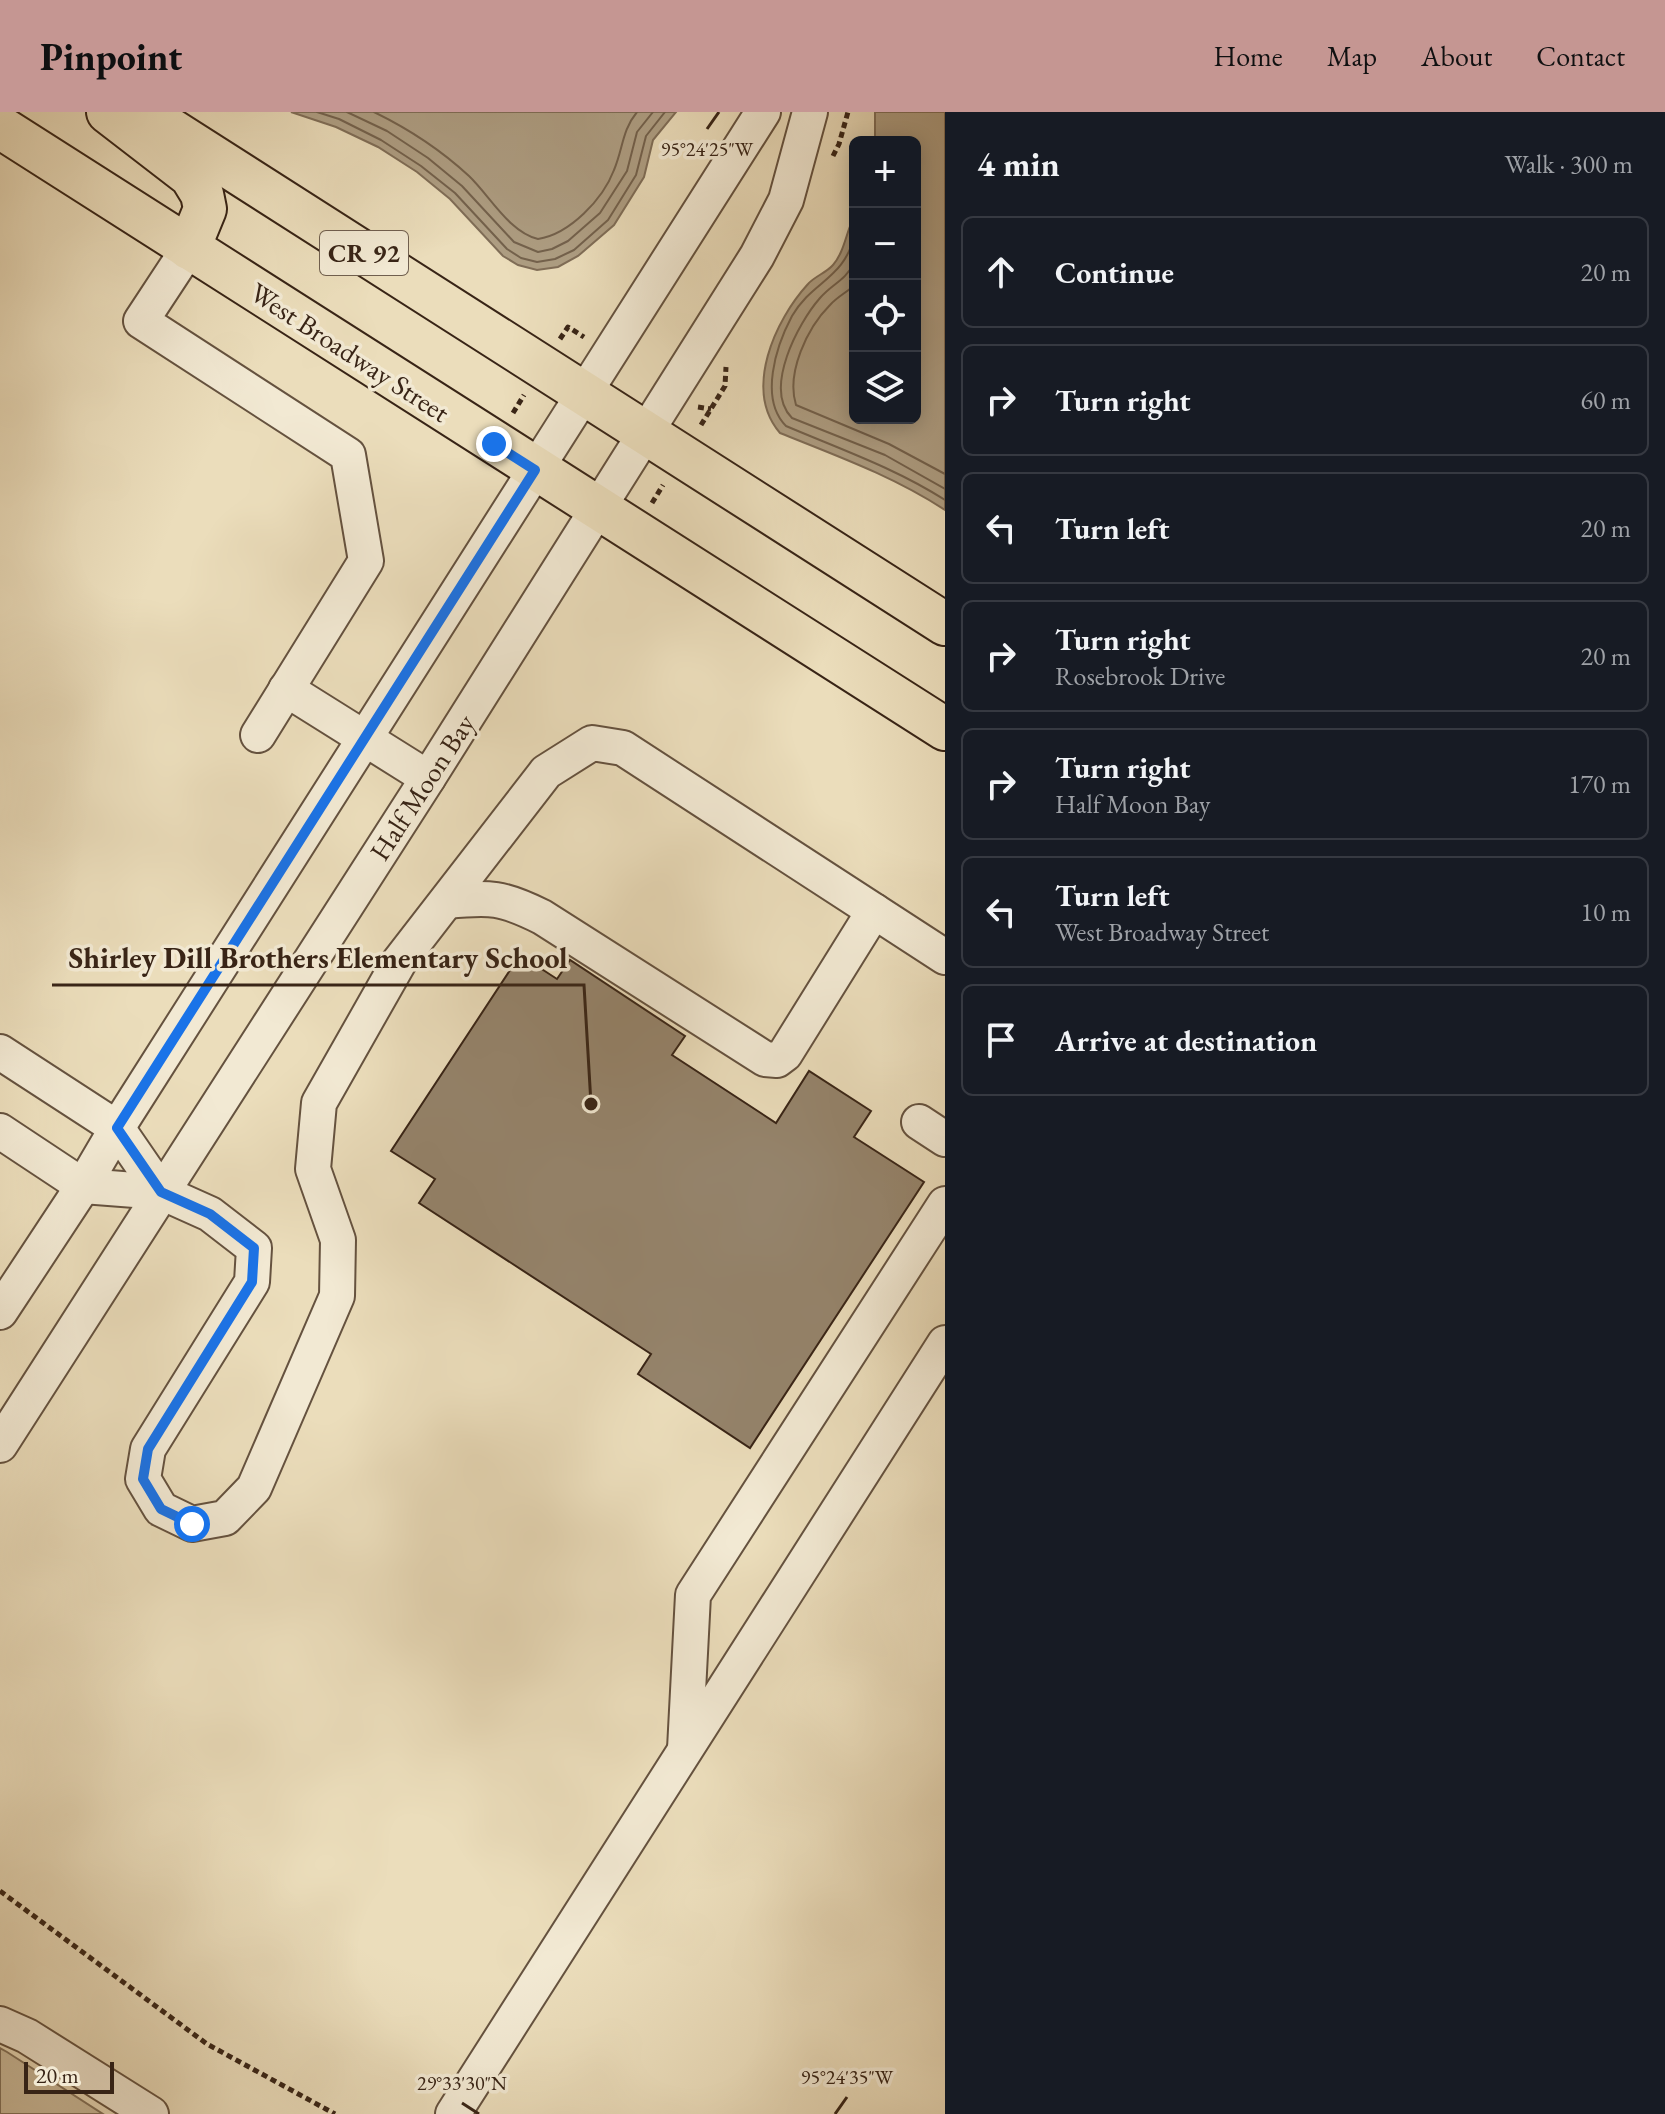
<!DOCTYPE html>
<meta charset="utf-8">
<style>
body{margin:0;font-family:"EB Garamond",serif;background:#20242c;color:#f1f3f6}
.controls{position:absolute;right:24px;top:24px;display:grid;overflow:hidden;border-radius:12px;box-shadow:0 4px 20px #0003}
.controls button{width:72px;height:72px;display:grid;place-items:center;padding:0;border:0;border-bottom:2px solid #363941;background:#171b24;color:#f1f3f6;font:40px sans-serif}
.scale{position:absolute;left:24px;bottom:20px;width:90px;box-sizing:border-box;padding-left:8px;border:4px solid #382416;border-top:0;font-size:22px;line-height:28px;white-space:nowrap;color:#382416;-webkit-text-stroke:6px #f2e9d3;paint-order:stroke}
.stop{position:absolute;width:24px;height:24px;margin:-18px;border:6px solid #1a73e8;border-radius:50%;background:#fff}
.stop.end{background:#1a73e8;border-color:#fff;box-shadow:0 2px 8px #0008}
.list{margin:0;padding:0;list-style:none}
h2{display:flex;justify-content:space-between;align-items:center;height:104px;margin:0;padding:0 32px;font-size:34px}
h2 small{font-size:26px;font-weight:400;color:#9ea1a6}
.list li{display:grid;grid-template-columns:52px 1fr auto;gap:24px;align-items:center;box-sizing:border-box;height:112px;margin:0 16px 16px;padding:0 16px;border:2px solid #363941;border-radius:12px}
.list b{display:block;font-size:30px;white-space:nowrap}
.list p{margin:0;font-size:26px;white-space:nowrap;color:#9ea1a6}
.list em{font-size:26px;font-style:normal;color:#9ea1a6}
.icon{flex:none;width:44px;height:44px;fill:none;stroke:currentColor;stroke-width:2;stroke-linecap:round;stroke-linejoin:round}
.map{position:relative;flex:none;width:945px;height:2002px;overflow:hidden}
header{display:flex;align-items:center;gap:48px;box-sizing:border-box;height:112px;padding:0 40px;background:#c59692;color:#111}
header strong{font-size:38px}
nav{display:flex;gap:44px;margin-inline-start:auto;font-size:28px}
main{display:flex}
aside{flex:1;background:#171b24}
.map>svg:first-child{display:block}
.green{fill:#cdbe9f;stroke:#82715a;stroke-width:2}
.water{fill:#ae9e83;stroke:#7f6d57;stroke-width:2}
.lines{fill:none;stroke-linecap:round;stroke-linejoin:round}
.shore{stroke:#73614c;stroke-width:2}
.building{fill:#95846c;stroke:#382416;stroke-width:2}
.minor-casing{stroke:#65523f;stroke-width:38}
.major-casing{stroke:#382416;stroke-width:46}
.path{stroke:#382416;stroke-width:5;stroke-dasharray:6 4;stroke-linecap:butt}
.minor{stroke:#f2e9d3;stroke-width:34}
.major{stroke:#ebddbb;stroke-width:42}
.route{stroke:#1a73e8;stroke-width:10}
.ticks{fill:none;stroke:#382416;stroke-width:3}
.labels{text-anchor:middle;stroke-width:7;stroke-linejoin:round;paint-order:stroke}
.shield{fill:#f2e9d3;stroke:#705f4f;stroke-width:2}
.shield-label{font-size:26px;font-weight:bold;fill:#382416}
.street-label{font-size:28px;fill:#382416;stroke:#f2e9d3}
.ticks-label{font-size:20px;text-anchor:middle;fill:#382416;stroke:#f2e9d3;stroke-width:7;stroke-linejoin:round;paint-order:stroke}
.leader{fill:none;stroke:#382416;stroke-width:3}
.callout-dot{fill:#382416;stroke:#f2e9d3;stroke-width:3}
.callout-label{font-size:30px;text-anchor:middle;font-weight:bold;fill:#382416;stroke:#f2e9d3;stroke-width:7;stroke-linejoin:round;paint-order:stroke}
</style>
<header>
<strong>Pinpoint</strong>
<nav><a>Home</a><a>Map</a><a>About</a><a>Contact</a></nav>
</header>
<main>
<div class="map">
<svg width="945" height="2002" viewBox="0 0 945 2002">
<rect width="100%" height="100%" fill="#ebddbb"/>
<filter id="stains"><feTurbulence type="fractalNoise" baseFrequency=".0025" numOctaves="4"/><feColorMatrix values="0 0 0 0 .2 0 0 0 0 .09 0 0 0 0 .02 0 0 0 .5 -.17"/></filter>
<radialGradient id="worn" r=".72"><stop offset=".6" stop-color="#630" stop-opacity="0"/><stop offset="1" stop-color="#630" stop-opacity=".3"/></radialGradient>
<!-- green -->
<polygon class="green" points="0,1936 7,1940 103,2002 0,2002"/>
<!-- water -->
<g class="water">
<polygon points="291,0 676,0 653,28 644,65 614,113 578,144 558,155 537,158 518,153 503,144 450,87 417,60 378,35 336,15"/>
<path d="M875,0H945V398C893,364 837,344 780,321C743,278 775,208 808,172C815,164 826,161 833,153C845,139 846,119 855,103V306H915V30H875Z"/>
</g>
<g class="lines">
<!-- shore -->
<g class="shore">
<polyline points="317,0 339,7 381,28 421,54 455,81 507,137 521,146 537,150 555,147 574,138 608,108 636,63 646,24 665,0"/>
<polyline points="347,0 387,19 428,46 462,74 514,130 538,140 552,137 568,129 600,101 627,59 637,20 653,0"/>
<path d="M374,0C409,17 441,38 469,64C490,84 509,120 538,127C570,122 603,87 614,58C623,37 622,18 637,0"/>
<path d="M855,122C844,168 813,168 792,204C776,234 759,287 786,314C840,337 895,356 945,388"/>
<path d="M855,150C844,170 833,171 820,186C798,211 763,277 792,306L885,343L945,377"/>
<path d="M855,173C847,180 837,185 830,193C807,216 786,261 796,293L889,332L945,362"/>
</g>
</g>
<!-- building -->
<polygon class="building" points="520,843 557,867 570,848 685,924 672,943 776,1011 809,959 871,999 854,1025 924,1070 750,1336 638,1262 651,1242 419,1091 435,1067 391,1039"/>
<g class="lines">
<!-- minor casing -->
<g class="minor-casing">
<g id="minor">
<polyline points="189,136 141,209 348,343 366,449 258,623"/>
<polyline points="286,577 428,666"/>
<path d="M447,789C491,785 502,785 542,805L765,947L777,948L785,942L874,799"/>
<polyline points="0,940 117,1016 161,1080"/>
<polyline points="919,1010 945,1027"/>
<polyline points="0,1019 83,1074 161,1080 210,1102 254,1136 252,1170 148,1337 143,1367 161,1397 192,1412 225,1406 254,1376 337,1184 338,1128 313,1057 319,991 399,850 546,660 592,631 623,636 945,845"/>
<polyline points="0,1200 83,1074 117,1016 763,0"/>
<polyline points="0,1333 428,666 757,144 786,88 810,0"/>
<polyline points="685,1637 693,1483 945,1092"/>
<polyline points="0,1912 27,1924 151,2002"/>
<polyline points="453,2002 945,1231"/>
</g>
</g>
<!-- major casing -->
<g class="major-casing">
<g id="major">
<polyline points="108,0 191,64 202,82 205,97 189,136"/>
<polyline points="143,0 945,512"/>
<polyline points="0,15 945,617"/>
</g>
</g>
<!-- path -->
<g class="path">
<polyline points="833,44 839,32 848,0"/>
<polyline points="560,227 568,215 584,225"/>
<polyline points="698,295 711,297"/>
<polyline points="513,301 524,283"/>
<polyline points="701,313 725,274 726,255"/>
<polyline points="652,391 663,373"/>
<polyline points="0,1779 207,1932 335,2002"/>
</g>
<!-- minor -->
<use href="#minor" class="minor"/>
<!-- major -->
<use href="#major" class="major"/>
</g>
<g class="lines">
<!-- route -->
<polyline class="route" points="192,1412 161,1397 143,1367 148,1337 252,1170 254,1136 210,1102 161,1080 117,1016 535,358 494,332"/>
</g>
<!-- ticks -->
<path class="ticks" d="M707,17L719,0M462,1991L479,2002M835,2002L847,1985"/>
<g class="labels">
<!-- shield labels -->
<rect class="shield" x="320" y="119" width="88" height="44" rx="6"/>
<g class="shield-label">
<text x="364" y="150">CR 92</text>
</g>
<!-- street labels -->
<g class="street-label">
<text transform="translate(350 240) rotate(33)" y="10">West Broadway Street</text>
<text transform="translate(422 675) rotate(-57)" y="10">Half Moon Bay</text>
</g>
</g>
<g class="ticks-label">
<text x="707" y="44">95°24'25"W</text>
<text x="847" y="1972">95°24'35"W</text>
<text x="462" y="1978">29°33'30"N</text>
</g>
<!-- callouts -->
<path class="leader" d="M591 992L584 873H52"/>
<circle class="callout-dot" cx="591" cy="992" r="8"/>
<g class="callout-label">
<text x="318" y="856">Shirley Dill Brothers Elementary School</text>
</g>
<rect width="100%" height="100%" filter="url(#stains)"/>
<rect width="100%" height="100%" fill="url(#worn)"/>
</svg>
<div class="controls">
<button>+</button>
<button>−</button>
<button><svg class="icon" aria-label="locate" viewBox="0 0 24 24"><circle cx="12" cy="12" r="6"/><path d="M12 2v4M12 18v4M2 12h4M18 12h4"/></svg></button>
<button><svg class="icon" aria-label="layers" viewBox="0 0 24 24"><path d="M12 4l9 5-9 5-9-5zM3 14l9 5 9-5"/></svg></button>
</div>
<div class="scale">20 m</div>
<div class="stop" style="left:192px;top:1412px"></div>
<div class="stop end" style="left:494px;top:332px"></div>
</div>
<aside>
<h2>4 min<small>Walk · 300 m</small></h2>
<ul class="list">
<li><svg class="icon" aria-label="ahead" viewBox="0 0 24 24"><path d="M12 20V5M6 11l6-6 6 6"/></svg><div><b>Continue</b></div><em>20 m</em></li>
<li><svg class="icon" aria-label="right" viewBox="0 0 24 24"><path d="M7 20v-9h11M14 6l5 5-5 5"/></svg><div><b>Turn right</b></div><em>60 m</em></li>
<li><svg class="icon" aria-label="left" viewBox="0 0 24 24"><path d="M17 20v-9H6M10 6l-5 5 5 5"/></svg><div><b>Turn left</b></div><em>20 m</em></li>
<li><svg class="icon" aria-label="right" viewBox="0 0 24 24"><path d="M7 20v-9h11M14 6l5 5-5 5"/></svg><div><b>Turn right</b><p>Rosebrook Drive</p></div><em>20 m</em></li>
<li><svg class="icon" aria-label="right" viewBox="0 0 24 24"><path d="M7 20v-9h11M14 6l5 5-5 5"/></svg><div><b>Turn right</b><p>Half Moon Bay</p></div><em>170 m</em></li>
<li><svg class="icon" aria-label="left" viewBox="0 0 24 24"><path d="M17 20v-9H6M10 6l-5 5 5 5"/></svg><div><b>Turn left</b><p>West Broadway Street</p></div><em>10 m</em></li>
<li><svg class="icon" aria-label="arrive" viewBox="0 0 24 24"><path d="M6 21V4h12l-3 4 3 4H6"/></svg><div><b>Arrive at destination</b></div></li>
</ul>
</aside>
</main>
